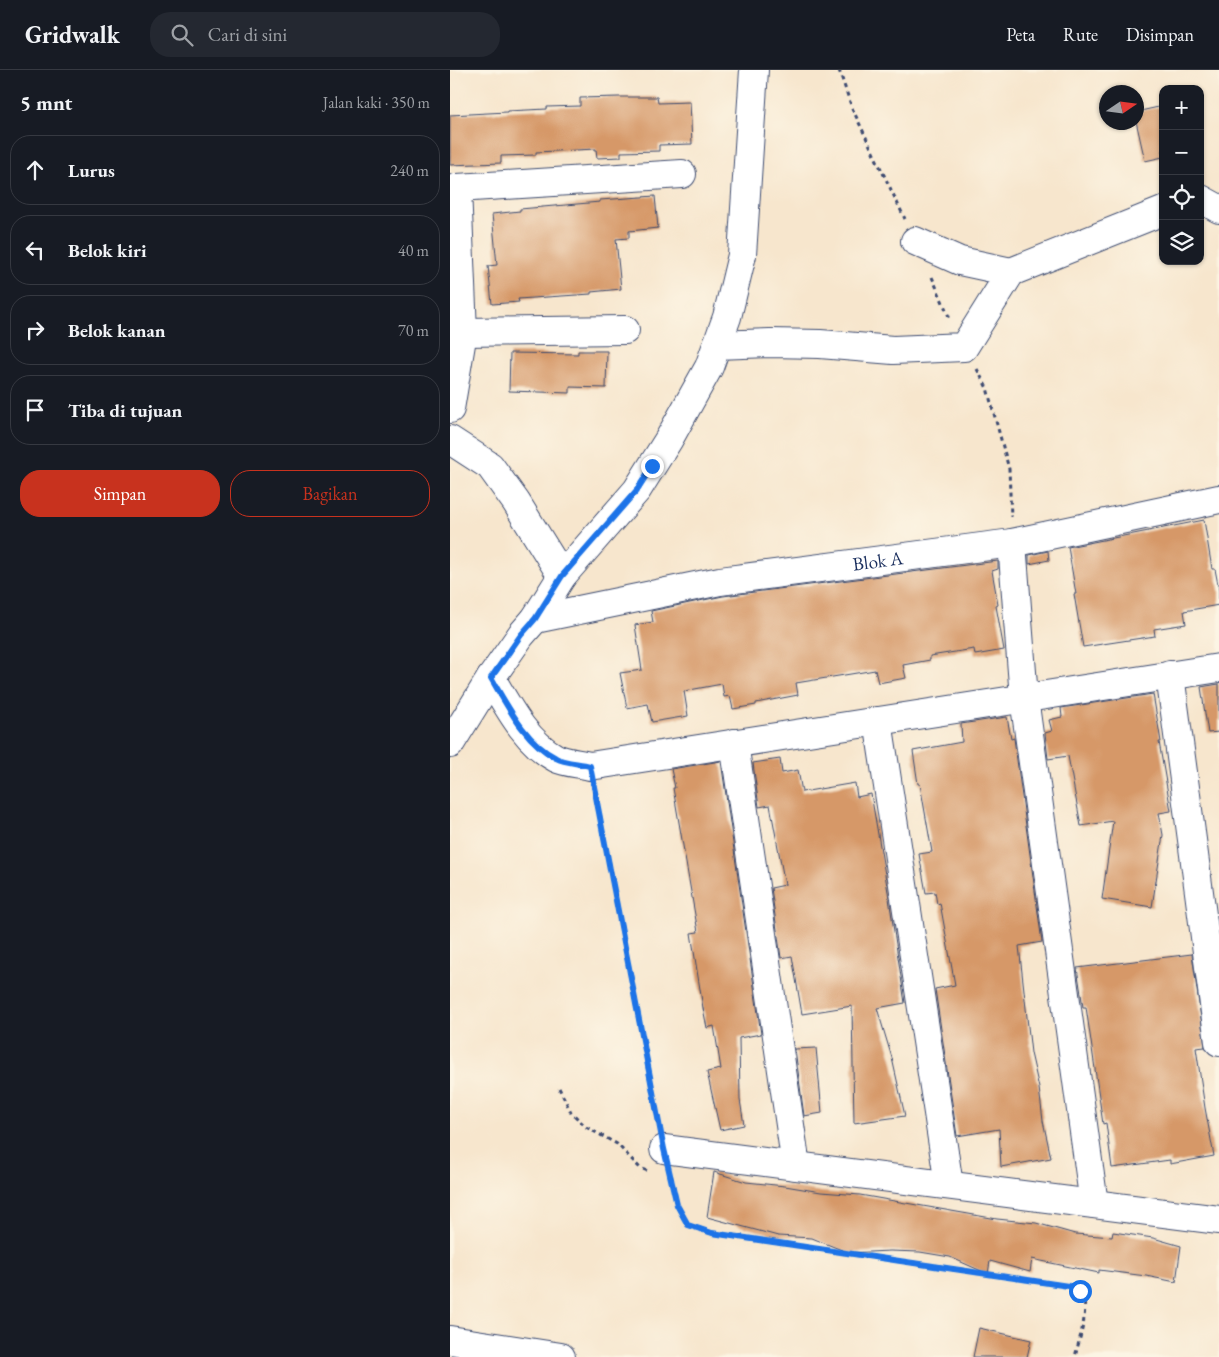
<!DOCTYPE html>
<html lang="id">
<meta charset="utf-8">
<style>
body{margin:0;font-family:"EB Garamond",serif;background:#242831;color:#f1f3f6}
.controls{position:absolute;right:15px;top:15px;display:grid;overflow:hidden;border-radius:10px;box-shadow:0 1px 4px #0004}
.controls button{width:45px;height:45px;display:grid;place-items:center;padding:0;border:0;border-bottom:1px solid #363941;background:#171b24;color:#f1f3f6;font:25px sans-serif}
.compass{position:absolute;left:649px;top:15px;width:45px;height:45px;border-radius:50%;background:#171b24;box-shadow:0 1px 4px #0004;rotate:77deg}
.stop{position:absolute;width:15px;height:15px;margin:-11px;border:4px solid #1a73e8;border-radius:50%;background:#fff}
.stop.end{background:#1a73e8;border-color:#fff;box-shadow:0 1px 5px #0008}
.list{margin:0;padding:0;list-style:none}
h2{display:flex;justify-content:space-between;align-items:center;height:65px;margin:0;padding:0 20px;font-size:21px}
h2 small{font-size:16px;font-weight:400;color:#9ea1a6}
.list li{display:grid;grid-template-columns:32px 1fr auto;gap:15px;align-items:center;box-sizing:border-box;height:70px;margin:0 10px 10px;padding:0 10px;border:1px solid #363941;border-radius:20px}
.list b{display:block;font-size:19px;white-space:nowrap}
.list em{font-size:16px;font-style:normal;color:#9ea1a6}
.actions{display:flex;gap:10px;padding:15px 20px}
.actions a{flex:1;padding:11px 0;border:1px solid #c8321e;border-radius:20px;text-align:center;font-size:18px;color:#c8321e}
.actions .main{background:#c8321e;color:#fff}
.icon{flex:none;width:28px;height:28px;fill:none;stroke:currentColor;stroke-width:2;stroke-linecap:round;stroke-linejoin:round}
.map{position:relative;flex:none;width:769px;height:1287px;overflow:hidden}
header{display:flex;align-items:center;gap:30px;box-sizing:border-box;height:70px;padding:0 25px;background:#171b24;border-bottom:1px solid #363941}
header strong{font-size:24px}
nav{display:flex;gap:28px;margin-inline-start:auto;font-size:18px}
.search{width:350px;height:45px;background:#242831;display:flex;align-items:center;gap:12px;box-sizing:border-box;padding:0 18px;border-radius:20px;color:#9ea1a6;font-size:19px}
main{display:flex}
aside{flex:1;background:#171b24}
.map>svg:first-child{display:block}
.building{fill:#d69867}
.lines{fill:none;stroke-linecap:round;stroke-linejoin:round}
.minor-casing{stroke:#3c4a6f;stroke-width:30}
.path{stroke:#3c4a6f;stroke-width:3;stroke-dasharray:4 4;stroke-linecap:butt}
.minor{stroke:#fff;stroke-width:28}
.route{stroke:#1a73e8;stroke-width:6}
.labels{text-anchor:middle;stroke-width:4.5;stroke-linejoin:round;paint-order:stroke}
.street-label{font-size:19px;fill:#1b2f5e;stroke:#fcf5e5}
</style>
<header>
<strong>Gridwalk</strong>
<div class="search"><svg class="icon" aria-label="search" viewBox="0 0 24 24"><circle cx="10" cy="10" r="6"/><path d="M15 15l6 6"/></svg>Cari di sini</div>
<nav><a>Peta</a><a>Rute</a><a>Disimpan</a></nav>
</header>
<main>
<aside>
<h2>5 mnt<small>Jalan kaki · 350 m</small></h2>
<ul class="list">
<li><svg class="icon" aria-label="ahead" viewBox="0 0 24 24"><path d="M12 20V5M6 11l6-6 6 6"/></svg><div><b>Lurus</b></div><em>240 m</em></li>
<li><svg class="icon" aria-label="left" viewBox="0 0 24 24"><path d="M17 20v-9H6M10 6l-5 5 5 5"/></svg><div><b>Belok kiri</b></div><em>40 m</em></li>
<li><svg class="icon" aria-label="right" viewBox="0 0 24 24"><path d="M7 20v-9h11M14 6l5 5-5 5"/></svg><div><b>Belok kanan</b></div><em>70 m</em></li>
<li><svg class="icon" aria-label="arrive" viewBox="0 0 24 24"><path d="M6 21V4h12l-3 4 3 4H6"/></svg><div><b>Tiba di tujuan</b></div></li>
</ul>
<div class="actions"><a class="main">Simpan</a><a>Bagikan</a></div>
</aside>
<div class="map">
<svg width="769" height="1287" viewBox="0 0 769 1287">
<rect width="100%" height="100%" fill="#fcf5e5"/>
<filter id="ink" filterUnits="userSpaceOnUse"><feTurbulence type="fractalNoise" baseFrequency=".02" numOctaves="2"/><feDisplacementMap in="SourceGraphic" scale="10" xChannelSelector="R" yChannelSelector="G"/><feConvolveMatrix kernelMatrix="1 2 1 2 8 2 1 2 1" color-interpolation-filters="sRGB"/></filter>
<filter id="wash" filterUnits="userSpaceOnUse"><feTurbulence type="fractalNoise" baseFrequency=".0096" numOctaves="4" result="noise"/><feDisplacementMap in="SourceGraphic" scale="20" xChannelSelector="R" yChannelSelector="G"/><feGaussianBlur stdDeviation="1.12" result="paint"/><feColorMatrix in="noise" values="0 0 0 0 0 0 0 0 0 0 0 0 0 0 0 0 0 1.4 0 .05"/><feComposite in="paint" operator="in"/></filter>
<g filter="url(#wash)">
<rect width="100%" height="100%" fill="#f7e6cd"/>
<g id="blocks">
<!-- building -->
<g class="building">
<polygon points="169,27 207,27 208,33 240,32 242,74 209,75 209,81 171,82 171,87 147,88 146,79 86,82 86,85 51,86 51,93 0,95 0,45 57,42 57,41 97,39 97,37 130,36 130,28"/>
<polygon points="713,36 713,87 695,91 686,51 686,42"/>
<polygon points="205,126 208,158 179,161 179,168 166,169 171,219 141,222 141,224 68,229 69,232 42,234 38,196 47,195 42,144 70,141 70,139 150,132 150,130"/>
<polygon points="128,281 157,281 156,318 120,317 120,323 59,321 60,283 128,284"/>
<polygon points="754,450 762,499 765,499 769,520 769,535 734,541 736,554 704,559 705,566 633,577 624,524 626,524 618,477"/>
<polygon points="598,481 599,490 579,494 579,485"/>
<polygon points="548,491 548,499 542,501 548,535 546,536 554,580 525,585 524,579 480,586 480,590 453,595 456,608 428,613 425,600 346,613 348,625 306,633 306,635 283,639 280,626 274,627 272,614 234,621 238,646 202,652 198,634 177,638 170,603 192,600 185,555 203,552 201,541 273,526"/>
<polygon points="769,614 769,662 758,663 751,617"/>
<polygon points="703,624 711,672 709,672 721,741 709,743 713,765 702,837 652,829 663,751 631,756 618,686 598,689 595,663 602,661 599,650 612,647 611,638"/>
<polygon points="557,647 561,669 564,668 592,872 569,876 581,983 589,1018 593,1051 601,1088 551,1097 549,1059 507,1066 485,919 505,915 490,833 487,834 485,822 476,823 469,784 482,782 470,714 468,714 463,681 512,672 511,654"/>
<polygon points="330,689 332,703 348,700 352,722 405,713 407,727 421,724 438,822 455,933 427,938 442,988 455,1046 404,1053 402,936 352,944 342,886 331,888 321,818 335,815 320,735 309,737 303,693"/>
<polygon points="271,691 311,964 289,968 290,1030 294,1055 270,1060 257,1002 271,999 264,956 257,958 253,938 241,863 248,862 223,718 225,718 221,699"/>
<polygon points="742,884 755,977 746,978 755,1038 764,1086 720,1094 720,1090 662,1098 656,1053 653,1054 636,937 633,937 627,898"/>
<polygon points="366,978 372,1043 354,1046 345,979"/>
<polygon points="264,1102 296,1112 335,1116 371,1122 410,1125 547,1149 586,1153 625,1164 662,1167 663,1162 703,1168 731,1176 726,1212 696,1206 649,1200 649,1203 582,1189 580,1202 540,1191 538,1204 500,1187 470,1182 440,1181 399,1183 362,1168 328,1166 257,1147"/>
<polygon points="529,1258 581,1270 577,1287 523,1287"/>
</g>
</g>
</g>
<g filter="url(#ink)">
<use href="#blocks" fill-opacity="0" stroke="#3c4a6f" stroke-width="1"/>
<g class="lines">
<!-- minor casing -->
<g class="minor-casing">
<g id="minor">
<polyline points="0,120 7,118 232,104"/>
<polyline points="751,129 769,139"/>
<polyline points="465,171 510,191 561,202"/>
<polyline points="0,265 13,262 175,260"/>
<polyline points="267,275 320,273 370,274 443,280 514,277 561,202 713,141"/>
<polyline points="0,339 13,262 7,118"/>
<polyline points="0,370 40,396 66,432 112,506"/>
<polyline points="562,473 574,628 644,1134"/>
<path id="s1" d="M85,549L270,511L562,473L769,429"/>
<polyline points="720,605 769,972"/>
<path d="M41,608C58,637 76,672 106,688C116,693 129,693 140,696L769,598"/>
<polyline points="428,651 499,1115"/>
<polyline points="284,673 346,1096"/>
<polyline points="0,674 41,608 71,565 85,549 112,506 187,420 219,369 259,297 277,247 292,185 304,0"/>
<polyline points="214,1079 769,1150"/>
<polyline points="0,1270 111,1287"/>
</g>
</g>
<!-- path -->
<g class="path">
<polyline points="389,0 402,38 455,149"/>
<polyline points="482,207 500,249"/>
<polyline points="527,299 537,318 559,399 561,447"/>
<polyline points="145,721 209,1054"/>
<polyline points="109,1018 121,1042 136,1057 167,1074 190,1098 198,1101"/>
<path d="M221,1106L227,1135L238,1155L262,1163L625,1217C629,1220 633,1224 634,1230C637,1248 629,1270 625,1287"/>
</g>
<!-- minor -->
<use href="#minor" class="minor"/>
</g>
</g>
<g class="lines" filter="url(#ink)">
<!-- route -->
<path class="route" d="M202,396L187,420L112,506L85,549L71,565L41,608C58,637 75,672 106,688C115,693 129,693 140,696L214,1079L227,1135L238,1155L262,1163L625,1217L630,1221"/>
</g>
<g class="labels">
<!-- street labels -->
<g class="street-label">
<text dy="7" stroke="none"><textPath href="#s1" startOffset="348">Blok A</textPath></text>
</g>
</g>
</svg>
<div class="controls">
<button>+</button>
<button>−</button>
<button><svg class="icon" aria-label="locate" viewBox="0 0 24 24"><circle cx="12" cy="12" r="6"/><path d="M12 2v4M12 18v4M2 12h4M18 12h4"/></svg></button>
<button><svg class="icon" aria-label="layers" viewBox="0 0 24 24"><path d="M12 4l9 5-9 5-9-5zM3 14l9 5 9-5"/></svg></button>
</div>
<svg class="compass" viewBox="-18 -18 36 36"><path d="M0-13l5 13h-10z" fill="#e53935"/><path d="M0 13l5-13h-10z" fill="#9ea1a6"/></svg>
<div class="stop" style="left:630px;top:1221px"></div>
<div class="stop end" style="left:202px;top:396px"></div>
</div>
</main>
